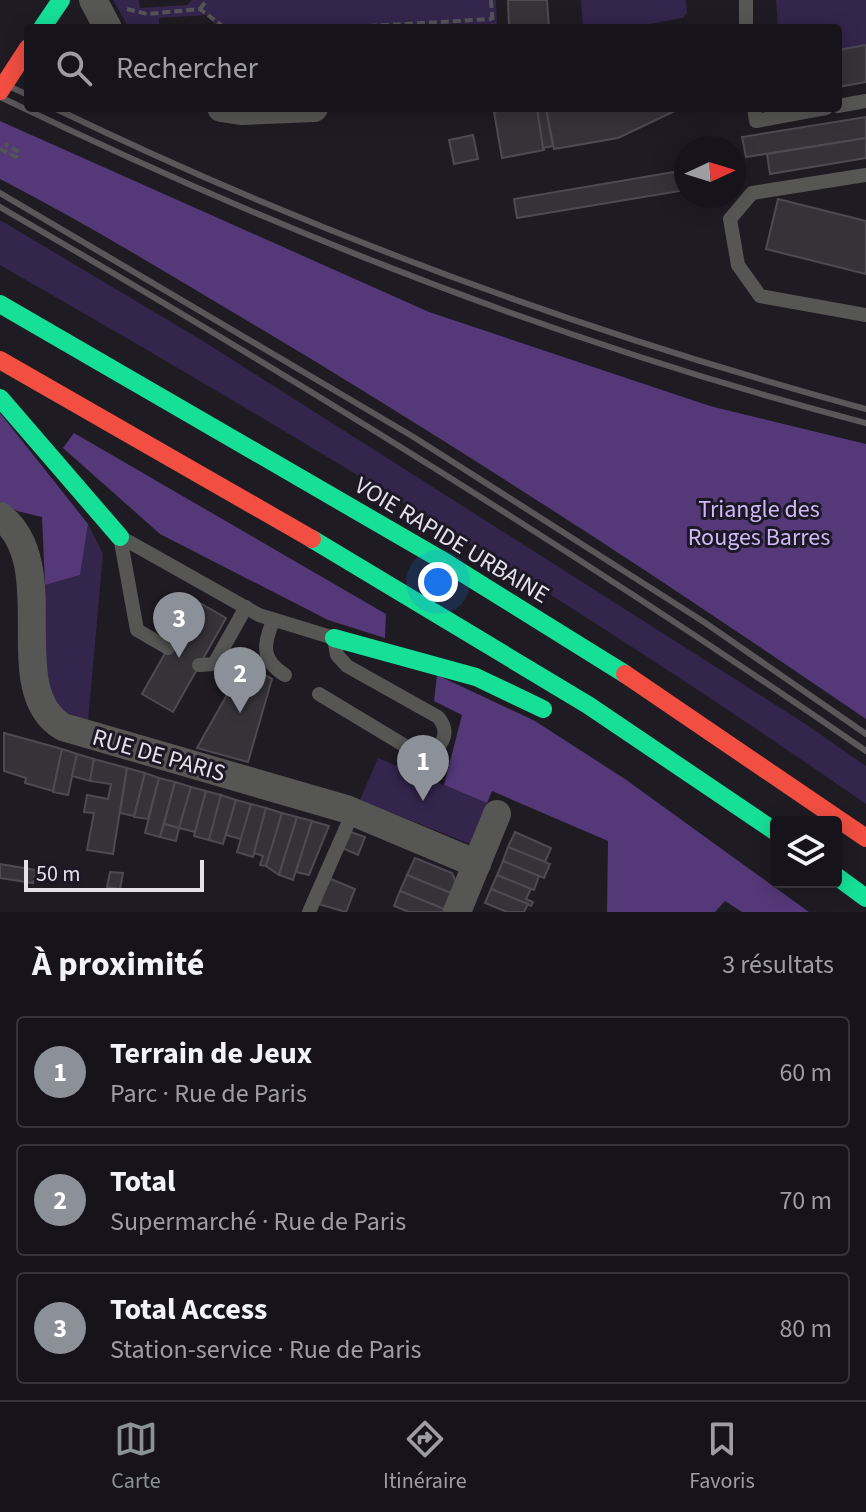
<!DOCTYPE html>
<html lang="fr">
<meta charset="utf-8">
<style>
body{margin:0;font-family:"Source Sans 3",sans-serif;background:#1f1d23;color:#f1f3f6}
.controls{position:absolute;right:24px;bottom:24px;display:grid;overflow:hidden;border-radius:8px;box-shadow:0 4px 20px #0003}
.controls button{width:72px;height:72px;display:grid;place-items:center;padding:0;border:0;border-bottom:2px solid #353339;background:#16141a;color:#f1f3f6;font:40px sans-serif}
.compass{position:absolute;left:674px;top:136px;width:72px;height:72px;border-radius:50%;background:#16141a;box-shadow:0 4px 20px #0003;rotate:86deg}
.scale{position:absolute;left:24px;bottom:20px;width:180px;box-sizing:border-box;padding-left:8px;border:4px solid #e4e1ea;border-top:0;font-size:22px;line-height:28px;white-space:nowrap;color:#e4e1ea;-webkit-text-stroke:6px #1d1825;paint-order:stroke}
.you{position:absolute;left:438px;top:582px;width:28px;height:28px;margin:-20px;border:6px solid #fff;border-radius:50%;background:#1a73e8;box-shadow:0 0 0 12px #1a73e833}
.badge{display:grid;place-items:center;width:52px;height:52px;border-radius:50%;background:#8c9099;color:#fff;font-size:26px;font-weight:700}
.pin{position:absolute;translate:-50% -66px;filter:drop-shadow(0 2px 4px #0008)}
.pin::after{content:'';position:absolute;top:42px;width:28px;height:24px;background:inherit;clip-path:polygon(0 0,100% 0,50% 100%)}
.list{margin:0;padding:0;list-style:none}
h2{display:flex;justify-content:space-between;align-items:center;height:104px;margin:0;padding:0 32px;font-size:34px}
h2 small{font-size:26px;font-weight:400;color:#9e9ea2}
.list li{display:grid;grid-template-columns:52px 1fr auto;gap:24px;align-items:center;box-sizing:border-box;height:112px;margin:0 16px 16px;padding:0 16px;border:2px solid #353339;border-radius:8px}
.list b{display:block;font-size:30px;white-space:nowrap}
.list p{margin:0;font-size:26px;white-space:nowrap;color:#9e9ea2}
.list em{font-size:26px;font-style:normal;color:#9e9ea2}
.icon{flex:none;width:44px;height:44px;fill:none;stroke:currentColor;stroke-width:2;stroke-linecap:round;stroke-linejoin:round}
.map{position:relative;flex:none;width:866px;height:912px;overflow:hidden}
.search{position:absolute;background:#16141a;box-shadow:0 4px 20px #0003;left:24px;right:24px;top:24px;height:88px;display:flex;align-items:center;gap:20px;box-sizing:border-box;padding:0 28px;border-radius:8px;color:#9e9ea2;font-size:30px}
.sheet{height:488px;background:#16141a}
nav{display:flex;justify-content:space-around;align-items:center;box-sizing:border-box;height:112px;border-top:2px solid #353339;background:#16141a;font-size:22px;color:#9e9ea2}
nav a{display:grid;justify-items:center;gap:4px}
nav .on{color:#8c9099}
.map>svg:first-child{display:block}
.green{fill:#34254c}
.forest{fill:#543878}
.building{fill:#353338;stroke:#4d4a51;stroke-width:2}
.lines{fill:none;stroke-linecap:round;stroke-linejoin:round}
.path{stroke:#555455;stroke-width:4;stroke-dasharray:8 4;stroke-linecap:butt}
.lane{stroke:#565655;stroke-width:14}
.street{stroke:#565655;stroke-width:28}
.fast{stroke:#16e098;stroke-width:18}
.jam{stroke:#f24e42;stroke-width:18}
.rail{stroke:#595759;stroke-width:6}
.jam-bridge{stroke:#f24e42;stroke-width:18}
.labels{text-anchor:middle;stroke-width:6;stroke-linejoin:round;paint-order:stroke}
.park-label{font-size:24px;fill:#d0b9f8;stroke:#1d1825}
.street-label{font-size:24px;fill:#e4e1ea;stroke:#1d1825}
</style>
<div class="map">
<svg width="866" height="912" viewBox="0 0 866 912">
<rect width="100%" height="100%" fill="#1e1b22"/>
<!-- green -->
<g class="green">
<polygon points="113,0 139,0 140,8 187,5 192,0 496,0 497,28 466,28 465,24 401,28 218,28 206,15 159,18 159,28 129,28"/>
<polygon points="581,0 686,0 687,13 683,18 627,28 583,28"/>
<polygon points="776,0 866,0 866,45 838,50 838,28 778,28"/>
<path d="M0,220L203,341L804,723L866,766V804C587,610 295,434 0,265Z"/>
<polygon points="88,524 103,554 88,721 56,708 44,696 45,585 80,575"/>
<polygon points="378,758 487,803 470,844 360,800"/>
</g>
<!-- forest -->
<g class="forest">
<path d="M0,121L429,312L710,406L866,444V719C663,580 458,446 246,320C165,272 84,222 0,179Z"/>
<polygon points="0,413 88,524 80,575 45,585 42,517 17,511 0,502"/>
<polygon points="74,433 386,614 385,638 328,620 160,534 63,448"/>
<polygon points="437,675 535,721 625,779 809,912 742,912 725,901 715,912 607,912 608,841 492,791 487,803 444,785 462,715 434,701"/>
</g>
<!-- building -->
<g class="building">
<polygon points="508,0 547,0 549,28 509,28"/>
<polygon points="866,45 866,82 838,87 838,50"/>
<polygon points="514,108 537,108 544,150 502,158 494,112"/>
<polygon points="537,108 546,108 553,146 543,148"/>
<polygon points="546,108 681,108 618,138 554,149"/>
<polygon points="866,117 866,138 746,157 742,137"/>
<polygon points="473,135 478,159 454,164 449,140"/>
<polygon points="866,138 866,158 770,174 767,154"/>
<polygon points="686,170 686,190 517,218 514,199"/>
<polygon points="778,199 866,221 866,274 766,249"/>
<polygon points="195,600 226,618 173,712 142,694"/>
<polygon points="245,663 272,679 248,762 197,748"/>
<polygon points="4,733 62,749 53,791 25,783 26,778 4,771"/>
<polygon points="62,749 77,754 68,795 53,792"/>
<polygon points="77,754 94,759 90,781 72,776"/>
<polygon points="94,759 127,768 113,854 87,850 94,813 84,812 87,795 108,799 111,784 90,781"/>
<polygon points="127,768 145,773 134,816 120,813"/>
<polygon points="145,773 159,778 148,819 134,817"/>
<polygon points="159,778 175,782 160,837 145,833"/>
<polygon points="175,782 191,787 179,828 164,824"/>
<polygon points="191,787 206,791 195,832 179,828"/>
<polygon points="206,791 221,795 209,840 194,836"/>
<polygon points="221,795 236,800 223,844 209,840"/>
<polygon points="236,800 251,804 241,839 226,835"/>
<polygon points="251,804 266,808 253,857 237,852"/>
<polygon points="266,808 282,813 266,866 260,865 263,856 254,853"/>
<polygon points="282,813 297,817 279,875 266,866"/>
<polygon points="297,817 312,821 293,880 279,875"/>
<polygon points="312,821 329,826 309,875 296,872"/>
<polygon points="164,824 179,828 176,841 160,837"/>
<polygon points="348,831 365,837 358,855 340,847"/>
<polygon points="515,832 551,848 545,862 508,847"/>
<polygon points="508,847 550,864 544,878 503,861"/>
<polygon points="415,858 452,873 456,882 451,893 407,875"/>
<polygon points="503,861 539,876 534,890 497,875"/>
<polygon points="0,864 36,870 33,883 0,878"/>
<polygon points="110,872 123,873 120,889 107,887"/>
<polygon points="407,875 451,893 444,909 400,891"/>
<polygon points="497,875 531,889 526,899 533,902 531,906 491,889"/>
<polygon points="326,877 355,889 346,912 315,903"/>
<polygon points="491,889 528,904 524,912 507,912 485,903"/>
<polygon points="400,891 444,909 443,912 409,912 394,906"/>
</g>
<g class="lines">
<!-- path -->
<g class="path">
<polyline points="491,0 493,28"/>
<polyline points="127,9 147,14 200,9 225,28"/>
<polyline points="200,9 207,0"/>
<polyline points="333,28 492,19"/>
<polyline points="0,149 16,157 19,152 5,144"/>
</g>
<!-- lane -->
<g class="lane">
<polyline points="746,0 746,28"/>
<polyline points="838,106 866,101"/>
<polyline points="754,108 756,121 826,108"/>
<polyline points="866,175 752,193 730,219 738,265 760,296 866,315"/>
<path d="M124,539L259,615L334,638L337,655L347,666L438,717C449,730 445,741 434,752L417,753L319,694"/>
<polyline points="121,542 137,630 168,648"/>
<path d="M273,621C263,645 261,660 285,675"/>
<polyline points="199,665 214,664 246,607"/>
<polyline points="309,912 353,812"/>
</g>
<!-- street -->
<g class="street">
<polyline points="93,0 108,28"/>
<polyline points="221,108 241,111 314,108"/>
<path d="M0,516C64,565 0,690 63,727L346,809L477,864"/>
<polyline points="457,912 497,814"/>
</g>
<!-- fast -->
<g class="fast">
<polyline points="42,28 61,0"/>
<polyline points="0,304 440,559 625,674"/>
<polyline points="0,398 120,537"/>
<polyline points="312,539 588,705 776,832"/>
<polyline points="334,638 476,677 543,709"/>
<polyline points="836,876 866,898"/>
</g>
<!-- jam -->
<g class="jam">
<polyline points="0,360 312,539"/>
<polyline points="625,674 866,838"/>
</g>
<!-- rail -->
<g class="rail">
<polyline points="0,82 28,95"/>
<path d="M0,97C279,232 566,345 866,423"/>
<path d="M54,108C315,234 586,333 866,409"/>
<polyline points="0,193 412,436 704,622 866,734"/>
<path d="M0,207C295,378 585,557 866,751"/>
</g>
<!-- jam-bridge -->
<polyline class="jam-bridge" points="0,91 28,48"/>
</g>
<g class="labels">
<!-- park labels -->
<g class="park-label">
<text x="759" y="517">Triangle des<tspan x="759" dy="28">Rouges Barres</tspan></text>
</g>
<!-- street labels -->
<g class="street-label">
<text transform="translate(452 540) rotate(31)" y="8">VOIE RAPIDE URBAINE</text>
<text transform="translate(159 755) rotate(16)" y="8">RUE DE PARIS</text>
</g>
</g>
</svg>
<div class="controls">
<button><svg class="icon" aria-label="layers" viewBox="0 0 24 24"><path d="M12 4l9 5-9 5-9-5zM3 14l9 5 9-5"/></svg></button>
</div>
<svg class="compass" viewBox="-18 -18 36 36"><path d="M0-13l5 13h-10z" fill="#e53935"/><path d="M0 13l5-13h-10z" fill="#9e9ea2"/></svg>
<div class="scale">50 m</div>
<div class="you"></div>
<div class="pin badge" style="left:423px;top:801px">1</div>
<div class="pin badge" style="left:240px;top:713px">2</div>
<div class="pin badge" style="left:179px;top:658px">3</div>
<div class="search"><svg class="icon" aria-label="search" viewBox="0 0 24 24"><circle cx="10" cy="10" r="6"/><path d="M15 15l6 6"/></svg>Rechercher</div>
</div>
<section class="sheet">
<h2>À proximité<small>3 résultats</small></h2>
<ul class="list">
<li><span class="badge">1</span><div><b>Terrain de Jeux</b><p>Parc · Rue de Paris</p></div><em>60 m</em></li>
<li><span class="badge">2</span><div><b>Total</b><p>Supermarché · Rue de Paris</p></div><em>70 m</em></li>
<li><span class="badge">3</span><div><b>Total Access</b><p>Station-service · Rue de Paris</p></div><em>80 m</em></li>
</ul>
</section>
<nav>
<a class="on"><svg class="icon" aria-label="map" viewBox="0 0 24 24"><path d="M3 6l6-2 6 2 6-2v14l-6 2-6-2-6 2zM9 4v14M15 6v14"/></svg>Carte</a>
<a><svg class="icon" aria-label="directions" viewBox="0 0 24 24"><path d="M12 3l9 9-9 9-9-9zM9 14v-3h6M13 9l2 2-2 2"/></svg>Itinéraire</a>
<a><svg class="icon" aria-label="saved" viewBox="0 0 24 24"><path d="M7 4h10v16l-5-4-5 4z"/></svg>Favoris</a>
</nav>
